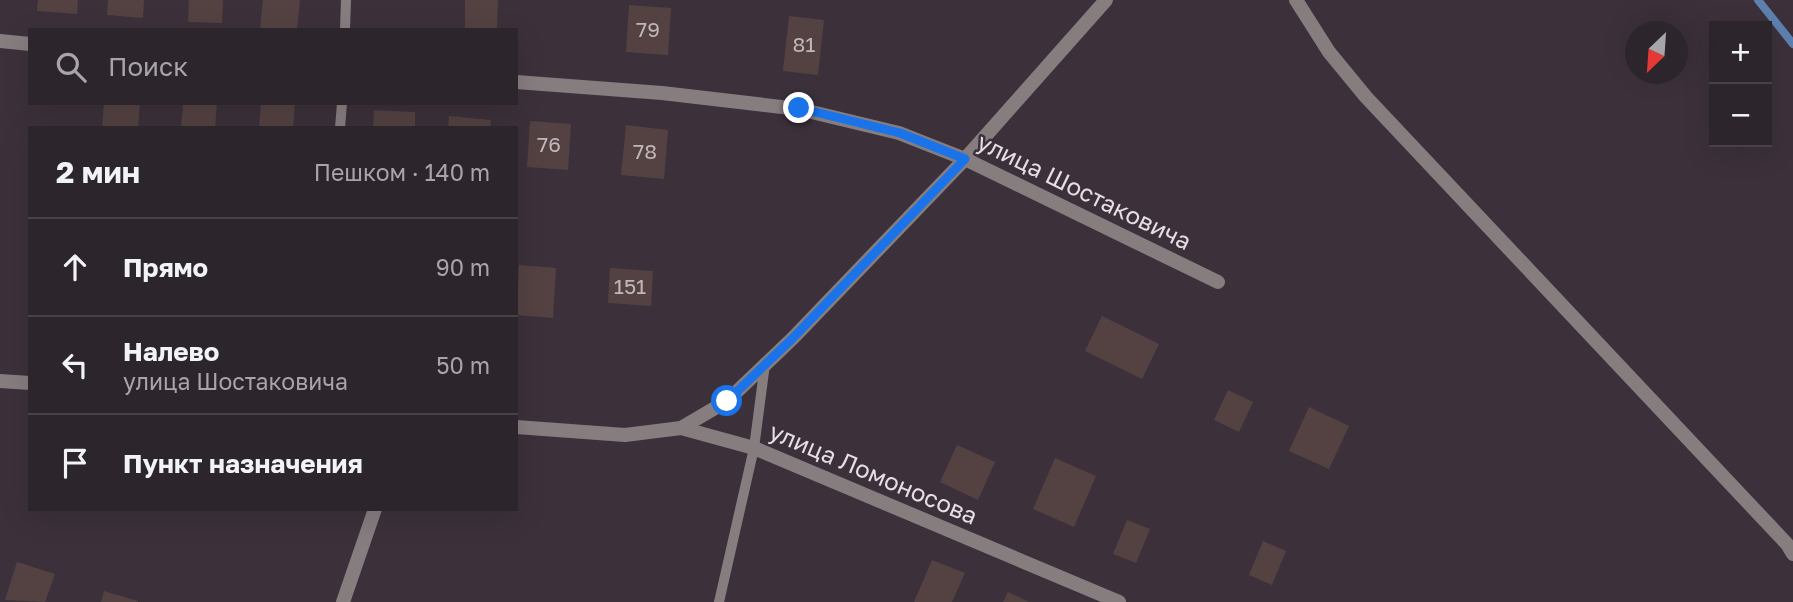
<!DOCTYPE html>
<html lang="ru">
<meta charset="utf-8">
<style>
body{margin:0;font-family:"Golos Text",sans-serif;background:#352d34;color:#f1f3f6}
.controls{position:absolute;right:21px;top:21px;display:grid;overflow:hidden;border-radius:0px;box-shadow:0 7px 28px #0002}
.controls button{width:63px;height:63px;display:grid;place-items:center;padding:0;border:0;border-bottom:2px solid #484248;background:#2d252c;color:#f1f3f6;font:35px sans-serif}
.compass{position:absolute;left:1625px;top:21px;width:63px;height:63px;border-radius:50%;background:#2d252c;box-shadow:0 7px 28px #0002;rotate:205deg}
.stop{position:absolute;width:21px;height:21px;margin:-16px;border:5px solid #1a73e8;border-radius:50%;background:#fff}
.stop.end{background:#1a73e8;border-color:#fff;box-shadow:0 2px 7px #0008}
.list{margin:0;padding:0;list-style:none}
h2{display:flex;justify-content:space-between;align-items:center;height:91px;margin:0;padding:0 28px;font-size:30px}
h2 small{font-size:23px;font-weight:400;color:#a7a5a9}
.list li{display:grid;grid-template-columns:46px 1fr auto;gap:21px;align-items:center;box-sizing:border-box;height:98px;padding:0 28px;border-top:2px solid #484248}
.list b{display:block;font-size:26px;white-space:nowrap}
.list p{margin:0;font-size:23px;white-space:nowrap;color:#a7a5a9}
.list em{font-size:23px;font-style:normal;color:#a7a5a9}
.icon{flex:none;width:38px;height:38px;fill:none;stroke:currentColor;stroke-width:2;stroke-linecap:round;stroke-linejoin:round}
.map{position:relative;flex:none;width:1793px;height:602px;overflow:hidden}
.search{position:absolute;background:#2d252c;box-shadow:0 7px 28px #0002;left:28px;top:28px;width:490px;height:77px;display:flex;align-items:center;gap:18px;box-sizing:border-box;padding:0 24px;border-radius:0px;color:#a7a5a9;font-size:26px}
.panel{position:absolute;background:#2d252c;box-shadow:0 7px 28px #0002;left:28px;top:126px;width:490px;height:385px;border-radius:0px}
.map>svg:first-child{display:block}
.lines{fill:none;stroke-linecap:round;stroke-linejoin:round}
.stream{stroke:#5e80af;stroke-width:8}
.building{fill:#534241}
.service{stroke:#867d7f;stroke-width:10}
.minor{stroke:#867d7f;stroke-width:14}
.route{stroke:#1a73e8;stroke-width:9}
.labels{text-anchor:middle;stroke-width:5;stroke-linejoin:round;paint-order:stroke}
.number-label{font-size:21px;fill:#c0b7bb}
.street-label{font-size:24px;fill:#e5dee4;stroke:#3c313b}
</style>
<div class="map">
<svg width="1793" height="602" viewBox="0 0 1793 602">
<rect width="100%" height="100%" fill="#3c313b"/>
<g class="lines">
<!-- stream -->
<polyline class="stream" points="1758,0 1793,44"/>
</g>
<!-- building -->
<g class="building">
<polygon points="38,0 78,0 77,14 37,11"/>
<polygon points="108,0 144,0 143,18 107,15"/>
<polygon points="189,0 223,0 222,23 188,22"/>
<polygon points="263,0 300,0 297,30 260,28"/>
<polygon points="465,0 498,0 497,30 465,30"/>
<polygon points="629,5 671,8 668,55 626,52"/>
<polygon points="789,16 824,20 818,75 783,71"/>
<polygon points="104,103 140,103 138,128 102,128"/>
<polygon points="183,103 217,103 215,128 181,128"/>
<polygon points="261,103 295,103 293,128 259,128"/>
<polygon points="374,110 415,112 415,128 373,128"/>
<polygon points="449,116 491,120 490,128 448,128"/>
<polygon points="530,121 571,124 568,170 527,167"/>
<polygon points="626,125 668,130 664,179 621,175"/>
<polygon points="519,265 556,268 553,318 516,315"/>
<polygon points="610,268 653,271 651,306 608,303"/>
<polygon points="1102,316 1159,344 1142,379 1085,351"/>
<polygon points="1228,390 1253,402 1239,432 1214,420"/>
<polygon points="1309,407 1349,426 1329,469 1289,451"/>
<polygon points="957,445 995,462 978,500 940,482"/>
<polygon points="1055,458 1096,476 1074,527 1033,509"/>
<polygon points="1127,520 1150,529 1136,563 1113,554"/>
<polygon points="1263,541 1286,551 1272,585 1249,575"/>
<polygon points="932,560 965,573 952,602 914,602"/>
<polygon points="17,562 55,574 45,602 5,600"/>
<polygon points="104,591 138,601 138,602 101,602"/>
<polygon points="1008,592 1029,602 1003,602"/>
</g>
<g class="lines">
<!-- service -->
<g class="service">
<polyline points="345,30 346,0"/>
<polyline points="340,128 342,103"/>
<polyline points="719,602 754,448 765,364"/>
</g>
<!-- minor -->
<g class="minor">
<polyline points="1296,0 1329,52 1366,97 1787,544 1793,554"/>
<polyline points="0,41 30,44"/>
<polyline points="516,82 662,93 799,109 899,133 965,159 1218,282"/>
<polyline points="0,381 30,383"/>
<polyline points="516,427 625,435 681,428 754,448 1119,602"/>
<polyline points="681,428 727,401 793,338 965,159 1106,0"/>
<polyline points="343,602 375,509"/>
</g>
</g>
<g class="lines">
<!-- route -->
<polyline class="route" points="727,401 793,338 965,159 900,133 799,108"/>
</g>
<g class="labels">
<!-- number labels -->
<g class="number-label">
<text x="648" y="37">79</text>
<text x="804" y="52">81</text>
<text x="549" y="152">76</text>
<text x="645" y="159">78</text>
<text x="630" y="294">151</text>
</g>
<!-- street labels -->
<g class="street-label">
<text transform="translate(1084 192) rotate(26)" y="8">улица Шостаковича</text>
<text transform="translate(873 474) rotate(23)" y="8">улица Ломоносова</text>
</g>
</g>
</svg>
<div class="controls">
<button>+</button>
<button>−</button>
</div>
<svg class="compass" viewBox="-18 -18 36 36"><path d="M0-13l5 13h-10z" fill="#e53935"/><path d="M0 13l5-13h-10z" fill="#a7a5a9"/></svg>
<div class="stop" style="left:727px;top:401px"></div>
<div class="stop end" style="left:799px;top:108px"></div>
<div class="search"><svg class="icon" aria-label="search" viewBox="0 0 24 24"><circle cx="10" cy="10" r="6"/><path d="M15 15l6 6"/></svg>Поиск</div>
<section class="panel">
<h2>2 мин<small>Пешком · 140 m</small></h2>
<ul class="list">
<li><svg class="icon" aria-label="ahead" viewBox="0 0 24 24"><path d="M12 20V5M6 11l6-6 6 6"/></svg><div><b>Прямо</b></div><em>90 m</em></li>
<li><svg class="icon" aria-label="left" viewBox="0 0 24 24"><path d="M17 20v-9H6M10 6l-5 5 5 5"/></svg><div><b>Налево</b><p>улица Шостаковича</p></div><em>50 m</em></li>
<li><svg class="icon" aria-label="arrive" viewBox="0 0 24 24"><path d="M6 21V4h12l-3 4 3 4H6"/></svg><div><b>Пункт назначения</b></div></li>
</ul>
</section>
</div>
